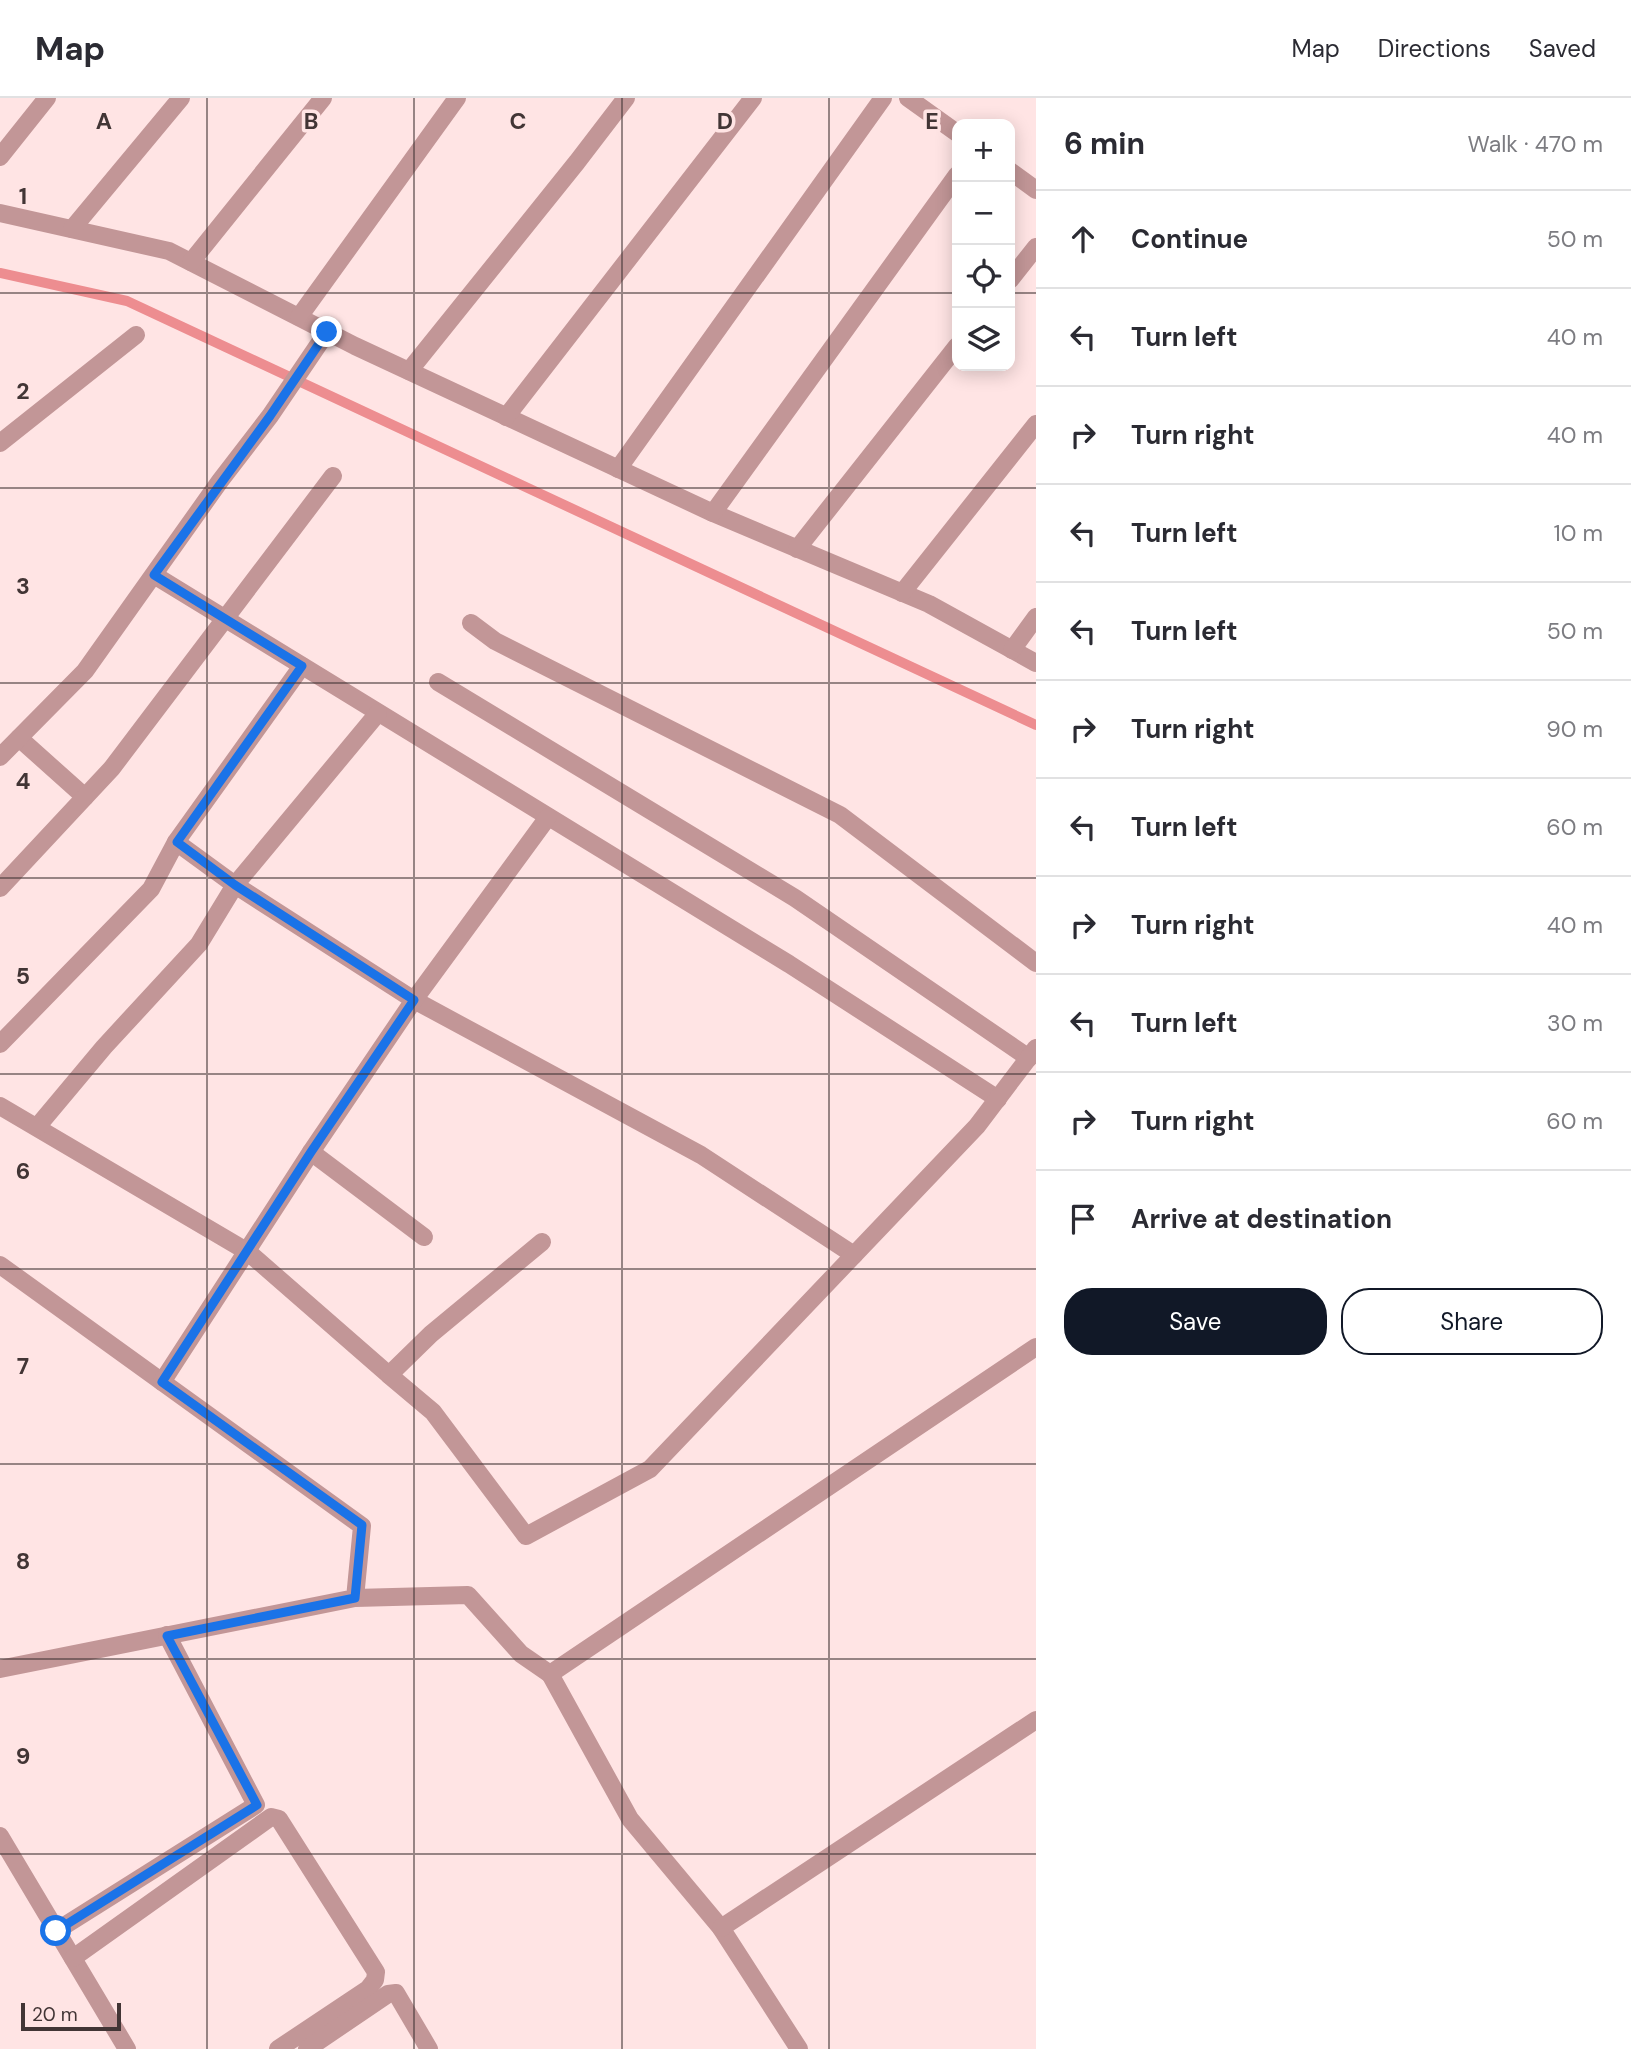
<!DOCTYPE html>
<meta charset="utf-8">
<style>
body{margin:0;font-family:"DM Sans",sans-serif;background:#f2f2f3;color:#2b2b33}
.controls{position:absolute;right:21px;top:21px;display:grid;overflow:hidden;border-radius:14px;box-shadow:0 4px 18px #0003}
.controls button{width:63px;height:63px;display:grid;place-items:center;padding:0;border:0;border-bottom:2px solid #e1e1e2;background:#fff;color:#2b2b33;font:35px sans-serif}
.scale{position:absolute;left:21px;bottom:18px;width:100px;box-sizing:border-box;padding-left:7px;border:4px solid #423535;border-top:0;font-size:19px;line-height:24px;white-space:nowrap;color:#423535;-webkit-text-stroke:5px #ffe4e4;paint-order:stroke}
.stop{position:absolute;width:21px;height:21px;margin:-16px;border:5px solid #1a73e8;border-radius:50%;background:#fff}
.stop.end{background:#1a73e8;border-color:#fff;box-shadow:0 2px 7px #0008}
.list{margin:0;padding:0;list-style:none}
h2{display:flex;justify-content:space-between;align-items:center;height:91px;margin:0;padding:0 28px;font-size:30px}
h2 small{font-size:23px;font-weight:400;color:#7c7c81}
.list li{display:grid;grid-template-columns:46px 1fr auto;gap:21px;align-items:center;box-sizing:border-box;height:98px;padding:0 28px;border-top:2px solid #e1e1e2}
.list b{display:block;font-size:26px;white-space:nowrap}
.list em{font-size:23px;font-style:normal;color:#7c7c81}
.actions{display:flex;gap:14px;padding:21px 28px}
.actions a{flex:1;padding:16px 0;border:2px solid #111827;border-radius:28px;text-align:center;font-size:24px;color:#111827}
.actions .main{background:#111827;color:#fff}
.icon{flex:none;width:38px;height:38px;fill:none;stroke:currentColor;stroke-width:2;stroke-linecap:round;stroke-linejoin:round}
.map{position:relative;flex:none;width:1036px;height:1951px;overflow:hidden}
header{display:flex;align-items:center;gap:42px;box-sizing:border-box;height:98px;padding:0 35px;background:#fff;border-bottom:2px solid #e1e1e2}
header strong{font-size:33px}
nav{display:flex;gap:38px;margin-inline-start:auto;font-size:24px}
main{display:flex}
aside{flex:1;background:#fff}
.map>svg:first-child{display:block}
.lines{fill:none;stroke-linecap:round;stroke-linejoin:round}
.stream{stroke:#ed8d90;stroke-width:10}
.minor{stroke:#c29697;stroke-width:18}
.route{stroke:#1a73e8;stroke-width:9}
.grid{fill:none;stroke:#423535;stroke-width:2;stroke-opacity:0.55}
.grid-label{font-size:23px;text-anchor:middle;font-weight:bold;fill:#423535;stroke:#ffe4e4;stroke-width:7;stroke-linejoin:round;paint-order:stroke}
</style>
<header>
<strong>Map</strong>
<nav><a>Map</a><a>Directions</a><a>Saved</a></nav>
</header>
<main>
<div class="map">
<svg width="1036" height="1951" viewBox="0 0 1036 1951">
<rect width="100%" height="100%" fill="#ffe4e4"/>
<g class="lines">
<!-- stream -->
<polyline class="stream" points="0,175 127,203 1036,627"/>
<!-- minor -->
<g class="minor">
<polyline points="908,0 957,35"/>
<polyline points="0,59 47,0"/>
<polyline points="1010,73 1036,92"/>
<polyline points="0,115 169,153 355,248 713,415 929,506 1036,565"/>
<polyline points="72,131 181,0"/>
<polyline points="191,164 323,0"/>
<polyline points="1010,182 1036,149"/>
<polyline points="299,219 457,0"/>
<polyline points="409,273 577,64 626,0"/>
<polyline points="506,319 753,0"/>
<polyline points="0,345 136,237"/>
<polyline points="618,371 883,0"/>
<polyline points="713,415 957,77"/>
<polyline points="797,451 957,248"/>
<polyline points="154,477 789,866 998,1001"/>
<polyline points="902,495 1036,326"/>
<polyline points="471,525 495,543 840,717 1036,865"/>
<polyline points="1012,552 1036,519"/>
<polyline points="438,584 795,800 1029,960"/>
<polyline points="378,615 235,787 414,902 701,1057 854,1157"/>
<polyline points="19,640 85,699"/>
<polyline points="0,659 85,573 220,383 270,318 327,234"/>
<polyline points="0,790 112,670 333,378"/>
<polyline points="0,946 151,791 176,744 302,568"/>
<polyline points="0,1008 248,1154 389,1277"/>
<polyline points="37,1029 104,949 199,846 235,787 176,744"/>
<polyline points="311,1054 424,1139"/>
<polyline points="542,1144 431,1236 389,1277 433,1314 526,1438 650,1371 977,1028 1036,950"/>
<polyline points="0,1167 362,1428 355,1500 0,1571"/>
<polyline points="162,1284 311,1054 414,902 548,719"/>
<polyline points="355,1500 468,1497 521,1556 550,1576 1036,1249"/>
<polyline points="550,1576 630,1721 721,1830 799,1951"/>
<polyline points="0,1738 127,1951"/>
<polyline points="721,1830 1036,1622"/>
<polyline points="56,1833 256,1707 167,1537"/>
<polyline points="73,1860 271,1719 279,1721 376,1874 375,1882 368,1891 278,1951"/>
<polyline points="307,1951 388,1896 396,1895 429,1951"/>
</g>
</g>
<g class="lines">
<!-- route -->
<polyline class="route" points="56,1833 257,1707 167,1538 355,1500 362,1427 162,1284 311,1054 414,902 235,787 177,744 302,568 154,477 270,318 327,234"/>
</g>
<!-- grid -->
<path class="grid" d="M207,0V1951M414,0V1951M622,0V1951M829,0V1951M0,195H957M1010,195H1036M0,390H1036M0,585H1036M0,780H1036M0,976H1036M0,1171H1036M0,1366H1036M0,1561H1036M0,1756H1036"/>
<g class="grid-label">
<text x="104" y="31">A</text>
<text x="311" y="31">B</text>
<text x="518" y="31">C</text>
<text x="725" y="31">D</text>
<text x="932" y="31">E</text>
<text x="23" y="106">1</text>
<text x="23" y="301">2</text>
<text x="23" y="496">3</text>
<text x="23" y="691">4</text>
<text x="23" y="886">5</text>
<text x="23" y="1081">6</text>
<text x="23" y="1276">7</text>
<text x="23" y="1471">8</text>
<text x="23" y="1666">9</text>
</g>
</svg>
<div class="controls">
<button>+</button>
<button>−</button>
<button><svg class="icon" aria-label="locate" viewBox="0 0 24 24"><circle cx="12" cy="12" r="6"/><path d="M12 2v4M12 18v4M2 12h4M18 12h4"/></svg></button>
<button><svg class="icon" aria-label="layers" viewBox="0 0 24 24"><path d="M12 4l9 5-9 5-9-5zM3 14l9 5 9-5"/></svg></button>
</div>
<div class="scale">20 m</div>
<div class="stop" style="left:56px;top:1833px"></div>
<div class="stop end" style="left:327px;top:234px"></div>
</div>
<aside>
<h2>6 min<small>Walk · 470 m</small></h2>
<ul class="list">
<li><svg class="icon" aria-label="ahead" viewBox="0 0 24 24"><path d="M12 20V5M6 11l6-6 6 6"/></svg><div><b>Continue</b></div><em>50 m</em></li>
<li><svg class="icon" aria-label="left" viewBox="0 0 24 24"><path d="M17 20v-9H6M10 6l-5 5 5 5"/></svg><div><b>Turn left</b></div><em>40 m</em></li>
<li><svg class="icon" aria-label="right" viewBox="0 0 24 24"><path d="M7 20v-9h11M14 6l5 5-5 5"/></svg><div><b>Turn right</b></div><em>40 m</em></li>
<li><svg class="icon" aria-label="left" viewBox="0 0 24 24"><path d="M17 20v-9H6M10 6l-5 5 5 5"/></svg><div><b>Turn left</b></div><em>10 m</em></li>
<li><svg class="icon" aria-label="left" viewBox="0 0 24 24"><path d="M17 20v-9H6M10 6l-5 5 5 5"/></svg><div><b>Turn left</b></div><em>50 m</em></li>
<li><svg class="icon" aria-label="right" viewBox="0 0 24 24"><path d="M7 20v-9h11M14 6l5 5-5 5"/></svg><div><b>Turn right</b></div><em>90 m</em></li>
<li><svg class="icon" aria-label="left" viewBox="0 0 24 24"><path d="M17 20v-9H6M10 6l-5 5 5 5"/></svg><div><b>Turn left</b></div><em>60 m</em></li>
<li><svg class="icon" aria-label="right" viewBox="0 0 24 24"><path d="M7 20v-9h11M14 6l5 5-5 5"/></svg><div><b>Turn right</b></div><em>40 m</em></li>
<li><svg class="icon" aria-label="left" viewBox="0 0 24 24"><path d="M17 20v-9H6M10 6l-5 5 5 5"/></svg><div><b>Turn left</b></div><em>30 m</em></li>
<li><svg class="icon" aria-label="right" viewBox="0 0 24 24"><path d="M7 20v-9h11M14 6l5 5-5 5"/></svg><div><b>Turn right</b></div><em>60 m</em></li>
<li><svg class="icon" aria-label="arrive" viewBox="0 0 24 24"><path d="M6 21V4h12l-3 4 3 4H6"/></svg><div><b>Arrive at destination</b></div></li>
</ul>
<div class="actions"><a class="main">Save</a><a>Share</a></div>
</aside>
</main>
